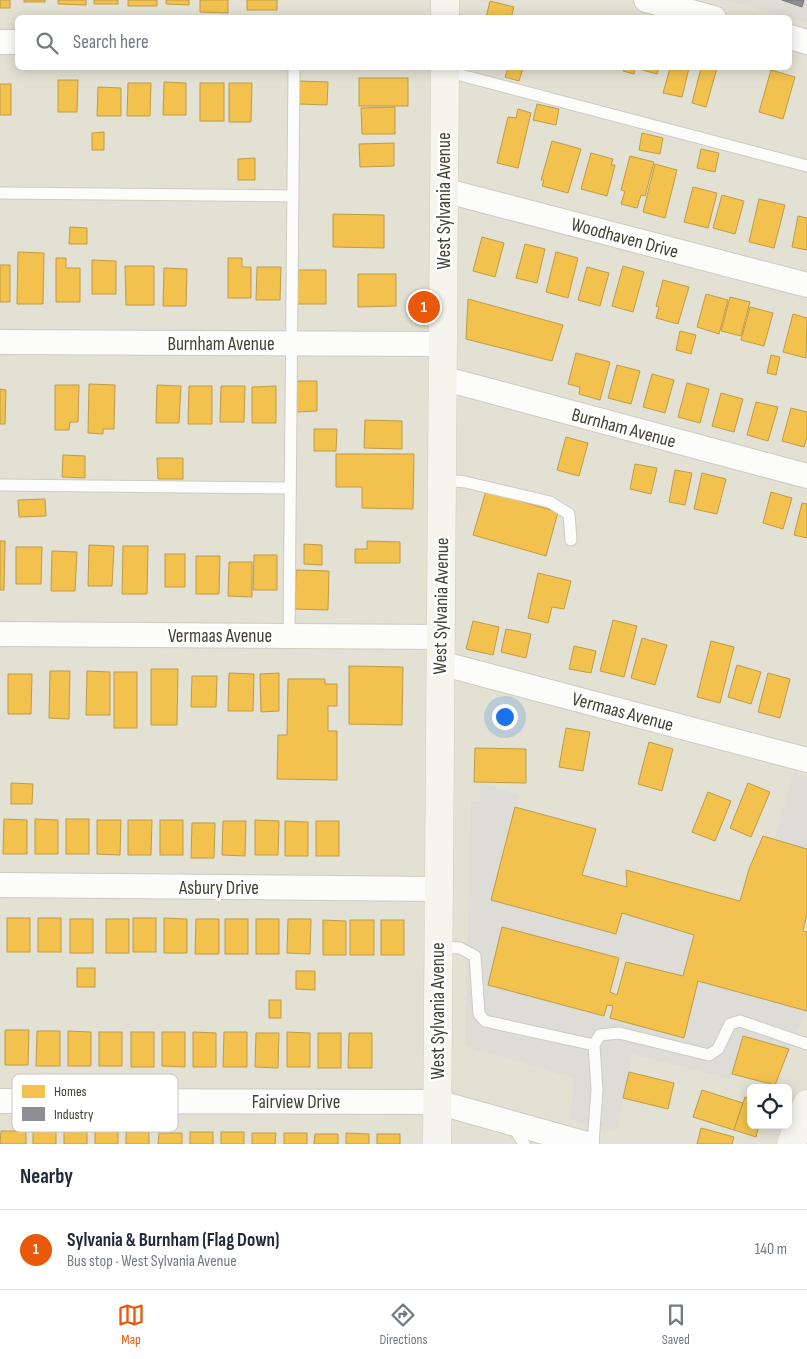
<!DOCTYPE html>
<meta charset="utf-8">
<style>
body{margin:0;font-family:"Sofia Sans Condensed",sans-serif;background:#f2f2f3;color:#1f2937}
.controls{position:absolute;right:15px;bottom:15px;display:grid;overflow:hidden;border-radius:8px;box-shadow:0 2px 12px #0003}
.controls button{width:45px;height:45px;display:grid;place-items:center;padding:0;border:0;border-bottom:1px solid #e0e1e3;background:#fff;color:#1f2937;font:25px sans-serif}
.you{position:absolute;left:504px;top:716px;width:18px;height:18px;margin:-12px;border:4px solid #fff;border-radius:50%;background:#1a73e8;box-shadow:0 0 0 8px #1a73e833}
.badge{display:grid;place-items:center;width:32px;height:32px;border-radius:50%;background:#ea580c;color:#fff;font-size:16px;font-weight:700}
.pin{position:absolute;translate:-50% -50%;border:2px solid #fff;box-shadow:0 1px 5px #0006}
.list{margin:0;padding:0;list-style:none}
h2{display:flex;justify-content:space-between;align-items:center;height:65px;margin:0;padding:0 20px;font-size:21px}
h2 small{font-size:16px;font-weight:400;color:#747a83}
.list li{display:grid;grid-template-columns:32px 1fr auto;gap:15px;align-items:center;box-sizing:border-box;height:80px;padding:0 20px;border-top:1px solid #e0e1e3}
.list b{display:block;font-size:19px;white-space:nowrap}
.list p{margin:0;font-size:16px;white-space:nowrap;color:#747a83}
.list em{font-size:16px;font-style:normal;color:#747a83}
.icon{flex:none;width:28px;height:28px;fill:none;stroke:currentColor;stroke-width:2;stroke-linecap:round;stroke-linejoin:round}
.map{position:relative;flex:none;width:807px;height:1144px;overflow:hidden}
.search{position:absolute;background:#fff;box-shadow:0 2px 12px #0003;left:15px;right:15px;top:15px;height:55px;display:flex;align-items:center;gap:12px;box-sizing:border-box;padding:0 18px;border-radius:8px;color:#747a83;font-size:19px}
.sheet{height:145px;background:#fff}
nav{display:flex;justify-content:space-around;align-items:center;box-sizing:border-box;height:70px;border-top:1px solid #e0e1e3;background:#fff;font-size:14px;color:#747a83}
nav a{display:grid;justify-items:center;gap:2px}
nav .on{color:#ea580c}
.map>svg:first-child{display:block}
.residential{fill:#e3e1d3;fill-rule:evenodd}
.industrial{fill:#dedcd4}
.parking{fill:#dedcd6}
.homes{fill:#f2c14e;stroke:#be9b46}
.industry{fill:#8d8d92;stroke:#777676}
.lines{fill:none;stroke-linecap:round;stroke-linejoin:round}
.lane-casing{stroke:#cccbc4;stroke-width:13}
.street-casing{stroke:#cccbc4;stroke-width:26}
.secondary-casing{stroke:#ceccbd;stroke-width:29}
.lane{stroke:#fcfcfb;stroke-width:11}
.street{stroke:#fcfcfb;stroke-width:24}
.secondary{stroke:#f6f5ed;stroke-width:28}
.labels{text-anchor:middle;stroke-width:5;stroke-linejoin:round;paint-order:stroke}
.street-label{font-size:19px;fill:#444133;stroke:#fff}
.key{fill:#fff;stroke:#c7c6c2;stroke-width:1}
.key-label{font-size:14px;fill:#444133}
</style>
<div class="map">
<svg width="807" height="1144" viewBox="0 0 807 1144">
<rect width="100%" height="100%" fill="#eeede6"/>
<!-- residential -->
<path class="residential" d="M0,0H722L787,17L18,18V68H790V18L807,23V1144H0ZM751,1088H788V1125H751Z"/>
<!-- industrial -->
<polygon class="industrial" points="722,0 807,0 807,23 790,18"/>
<!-- parking -->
<g class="parking">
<polygon points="794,772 807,776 807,849 774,840"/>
<polygon points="480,783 519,795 491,900 615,934 622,913 694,935 683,976 502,928 488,985 684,1038 698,981 807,1011 789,1049 743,1036 731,1079 632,1054 617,1131 570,1119 574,1078 465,1046 471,801 480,801"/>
</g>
<!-- homes -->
<g class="homes">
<rect x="0" y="0" width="10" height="8"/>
<rect x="24" y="0" width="21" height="2"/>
<polygon points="58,0 86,0 86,5 58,4"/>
<rect x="94" y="0" width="24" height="4"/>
<rect x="128" y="0" width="29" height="6"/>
<polygon points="166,0 189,0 189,5 166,4"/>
<polygon points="200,0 228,0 228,13 200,12"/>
<rect x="247" y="0" width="30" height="10"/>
<polygon points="490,1 514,7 511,18 486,18"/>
<polygon points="508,68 523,68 519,81 505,77"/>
<polygon points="624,68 659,68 657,74 635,68 634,74 623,71"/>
<polygon points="670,68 689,68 682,97 663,93"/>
<polygon points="701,68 717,68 706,107 692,103"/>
<polygon points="771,70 795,77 783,119 759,112"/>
<rect x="359" y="78" width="49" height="28"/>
<polygon points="58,80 78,80 77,112 58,112"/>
<polygon points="299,81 328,82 327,105 299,104"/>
<polygon points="164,82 186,83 186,115 163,115"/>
<polygon points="128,83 151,83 150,116 127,116"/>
<rect x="200" y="83" width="24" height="38"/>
<polygon points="229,83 252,83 251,122 229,122"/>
<rect x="0" y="84" width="11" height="31"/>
<polygon points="98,87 121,88 121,116 97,116"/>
<polygon points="537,104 559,109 556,125 533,120"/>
<polygon points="395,107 395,134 362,134 361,108"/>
<polygon points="518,109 531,113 518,168 497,163 508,117 516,118"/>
<polygon points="104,132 104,150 92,150 92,133"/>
<polygon points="642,133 663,138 660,154 639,150"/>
<polygon points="552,141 581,149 568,193 542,186 544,180 541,180"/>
<polygon points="394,143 394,166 360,167 359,144"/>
<polygon points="701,149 719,153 715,172 697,168"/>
<polygon points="591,153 613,159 611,165 615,165 607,196 581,189"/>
<polygon points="630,156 654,162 645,196 641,195 637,208 621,204 625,191 621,190"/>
<polygon points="255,158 255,180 238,180 238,159"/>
<polygon points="655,164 677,170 665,218 643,212"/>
<polygon points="693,187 717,193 708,228 684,222"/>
<polygon points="722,195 744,201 735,234 713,228"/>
<polygon points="759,199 785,205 774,248 749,242"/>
<polygon points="333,214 384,215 384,248 333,247"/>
<polygon points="798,216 807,218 807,250 792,247"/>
<polygon points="70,227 87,228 87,244 69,244"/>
<polygon points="482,237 504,243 495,277 473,271"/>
<polygon points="525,244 545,249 537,283 516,278"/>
<polygon points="18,252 44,253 43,304 17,304"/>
<polygon points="556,252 578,258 568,298 546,292"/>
<polygon points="56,258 66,258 66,268 80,268 80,302 56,302"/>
<polygon points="228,258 242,258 242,267 251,267 251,298 228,298"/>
<polygon points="92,260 116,261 116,294 92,294"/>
<rect x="0" y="265" width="10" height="37"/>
<polygon points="125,266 154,266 154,305 126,305"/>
<polygon points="623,266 644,272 633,312 612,306"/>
<polygon points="257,267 281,267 280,300 256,300"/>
<polygon points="587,267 609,273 600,306 578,300"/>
<polygon points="164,268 187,269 186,306 163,306"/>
<polygon points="298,270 326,270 326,304 297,304"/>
<polygon points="358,274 396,274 396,306 358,307"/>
<polygon points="663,280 689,287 678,324 656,318 659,307 656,306"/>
<polygon points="706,294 728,300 719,334 697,327"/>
<polygon points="730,297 750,302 741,336 721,331"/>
<polygon points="468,299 563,325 552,361 466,339"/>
<polygon points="750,307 773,313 764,346 741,340"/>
<polygon points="793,314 807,318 806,358 783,352"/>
<polygon points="680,331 696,335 691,354 676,350"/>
<polygon points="576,353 610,362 600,400 579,394 580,387 568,384"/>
<polygon points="771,355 780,357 776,375 767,373"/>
<polygon points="617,365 640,371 631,404 608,398"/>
<polygon points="652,374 674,380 665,413 643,407"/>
<polygon points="296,381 317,381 317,411 296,412"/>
<polygon points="687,383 709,389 700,423 678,417"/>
<polygon points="89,384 115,385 114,429 103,429 103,434 88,433"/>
<polygon points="55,385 79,385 78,422 70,422 69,430 55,430"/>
<polygon points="157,385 181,386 179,423 156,423"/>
<polygon points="189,386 212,386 212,424 188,424"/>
<polygon points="221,386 245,386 244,422 220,422"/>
<polygon points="276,386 276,423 252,423 252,387"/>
<polygon points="0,389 6,390 5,424 0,424"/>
<polygon points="721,393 743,399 734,432 712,426"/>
<polygon points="756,402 778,407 768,441 747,435"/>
<polygon points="791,408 807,412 807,437 804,447 782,441"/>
<polygon points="365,420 402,421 402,449 364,448"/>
<polygon points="314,429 337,429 336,451 314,451"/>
<polygon points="566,437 588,443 579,476 557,470"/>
<polygon points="336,454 414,454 413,509 362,508 362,487 336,487"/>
<polygon points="63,455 85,456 85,478 62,477"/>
<polygon points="157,458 183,458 183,479 158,479"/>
<polygon points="635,464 657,468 651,494 630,489"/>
<polygon points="675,470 692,473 685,505 669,502"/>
<polygon points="702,473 726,479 717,514 694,509"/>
<polygon points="486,491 558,512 546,556 473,535"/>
<polygon points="771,492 792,498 783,529 763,523"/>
<polygon points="45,499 46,516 19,517 18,500"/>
<polygon points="802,503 807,504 807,538 794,535"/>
<polygon points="0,541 5,541 4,590 0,590"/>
<polygon points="367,541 400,542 400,563 355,563 355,549 367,549"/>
<polygon points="304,544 322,545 322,565 304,564"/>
<polygon points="89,545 114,546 112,586 88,586"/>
<polygon points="123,546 148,546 147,594 122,594"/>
<polygon points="16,547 42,547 41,584 16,584"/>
<polygon points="52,551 77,552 75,591 51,591"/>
<rect x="165" y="554" width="20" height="33"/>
<polygon points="254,555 277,555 277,590 253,590"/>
<polygon points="196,556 220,556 219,594 196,594"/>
<polygon points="229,562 252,562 252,597 228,596"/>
<polygon points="296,570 329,571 328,610 295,609"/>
<polygon points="538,573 571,581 564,609 552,607 548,623 528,618"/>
<polygon points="613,620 637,626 624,677 600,671"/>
<polygon points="473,621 499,627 493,655 466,649"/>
<polygon points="506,629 531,634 526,658 501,652"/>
<polygon points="642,638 667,645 655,685 631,678"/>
<polygon points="711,641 734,647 720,703 697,697"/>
<polygon points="574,646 596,651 591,673 569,669"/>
<polygon points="737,665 761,672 751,704 728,697"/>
<polygon points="349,666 403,667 402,725 349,724"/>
<polygon points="151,669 178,669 177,725 151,725"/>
<polygon points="50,671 70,671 69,719 49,718"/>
<polygon points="87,671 110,672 110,715 86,715"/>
<rect x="114" y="672" width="23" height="56"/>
<polygon points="229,673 254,674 253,711 228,711"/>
<polygon points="279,673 279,711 261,712 260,674"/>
<polygon points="768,673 790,679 780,718 758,712"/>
<polygon points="8,674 32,674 31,714 8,714"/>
<polygon points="192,676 217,676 216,707 191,707"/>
<polygon points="288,679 325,679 325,684 337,684 337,706 328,706 328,731 337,731 337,780 277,779 278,735 287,735"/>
<polygon points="566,728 590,732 583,771 559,767"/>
<polygon points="649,742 673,749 662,791 638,784"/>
<polygon points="475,748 526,749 526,783 474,782"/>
<polygon points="11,783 33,784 32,804 11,804"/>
<polygon points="748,783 770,792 751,837 730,828"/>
<polygon points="708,792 731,801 715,841 692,832"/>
<polygon points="515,807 596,829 582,875 627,887 626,870 740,901 749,869 763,836 807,849 807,914 803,931 807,932 807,1011 698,981 684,1038 610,1018 613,1006 607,1005 604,1016 488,985 502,927 619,958 610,992 617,995 626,962 683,976 694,935 622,913 616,934 491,900"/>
<polygon points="4,819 27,820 27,854 3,854"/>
<polygon points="35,819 58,820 58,854 35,854"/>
<rect x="66" y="819" width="23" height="35"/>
<polygon points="97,820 121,820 120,855 97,854"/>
<polygon points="128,820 152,820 151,855 128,855"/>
<rect x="160" y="820" width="23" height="35"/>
<polygon points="255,820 279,821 278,855 255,855"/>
<polygon points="223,821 246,821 245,856 222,855"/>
<polygon points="285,821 308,822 308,856 285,856"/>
<rect x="316" y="821" width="23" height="35"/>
<polygon points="192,823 215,823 214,858 191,858"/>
<rect x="7" y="918" width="23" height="34"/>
<rect x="38" y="918" width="23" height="34"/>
<rect x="133" y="918" width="23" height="34"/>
<polygon points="164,918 187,919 187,953 164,953"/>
<rect x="70" y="919" width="23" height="34"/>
<rect x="106" y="919" width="23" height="34"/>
<polygon points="196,919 219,919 219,954 195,954"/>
<rect x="225" y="919" width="23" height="35"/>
<rect x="256" y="919" width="23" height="35"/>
<polygon points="288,919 311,919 310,954 287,953"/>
<polygon points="323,920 346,921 346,955 323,955"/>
<rect x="350" y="920" width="24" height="35"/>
<rect x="381" y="920" width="23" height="35"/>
<rect x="77" y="968" width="18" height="19"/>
<polygon points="296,971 315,971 315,990 296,989"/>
<rect x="269" y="1000" width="12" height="18"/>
<polygon points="5,1030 29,1030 28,1065 5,1065"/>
<polygon points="37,1031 60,1031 60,1066 36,1066"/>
<polygon points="68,1031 91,1032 91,1066 68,1066"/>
<rect x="99" y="1032" width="23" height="34"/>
<rect x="131" y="1032" width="23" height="35"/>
<polygon points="162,1032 185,1032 185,1067 162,1066"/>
<polygon points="193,1032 216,1033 216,1067 193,1067"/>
<polygon points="224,1032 247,1032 247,1067 223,1067"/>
<polygon points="287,1032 310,1033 310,1067 287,1067"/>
<polygon points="256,1033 279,1033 278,1068 255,1067"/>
<rect x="318" y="1033" width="23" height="35"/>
<polygon points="349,1033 372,1033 372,1068 348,1068"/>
<polygon points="743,1036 789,1049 775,1085 732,1074"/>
<polygon points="629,1072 674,1083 668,1109 623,1098"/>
<polygon points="702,1090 743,1103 734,1130 693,1117"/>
<polygon points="745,1097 751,1099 751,1125 759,1125 756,1137 734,1130"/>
<polygon points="701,1128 734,1137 732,1144 697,1144"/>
<polygon points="1,1131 26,1131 26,1144 0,1144"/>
<rect x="33" y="1131" width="23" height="13"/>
<rect x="64" y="1131" width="23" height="13"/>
<rect x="95" y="1131" width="23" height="13"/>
<rect x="126" y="1132" width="23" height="12"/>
<rect x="190" y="1132" width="23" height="12"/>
<rect x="221" y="1132" width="23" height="12"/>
<polygon points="159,1133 182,1133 182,1144 158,1144"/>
<polygon points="252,1133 276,1133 275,1144 252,1144"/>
<rect x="284" y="1133" width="23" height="11"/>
<polygon points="346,1133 369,1134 369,1144 346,1144"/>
<polygon points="315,1134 338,1134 338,1144 314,1144"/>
<rect x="377" y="1134" width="23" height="10"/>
</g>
<!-- industry -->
<polygon class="industry" points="782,0 804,0 802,7"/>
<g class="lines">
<!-- lane casing -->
<g class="lane-casing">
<g id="lane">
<polyline points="445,71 807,166"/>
<polyline points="0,193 293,196"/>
<polyline points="441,479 465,482 550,502 569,514 571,540"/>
<polyline points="0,485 290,488"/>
<polyline points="289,636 294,68"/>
<polyline points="439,947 460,948 475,956 479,1014 485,1021 594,1045"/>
<polyline points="512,1125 524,1144"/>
<polyline points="593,1144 597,1090 594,1045 600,1035 619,1033 709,1055 718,1049 730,1024 740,1021 807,1044"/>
</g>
</g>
<!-- street casing -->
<g class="street-casing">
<g id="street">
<polyline points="646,0 714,18"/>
<polyline points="790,37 807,42"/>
<polyline points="0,42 18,42"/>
<polyline points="443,190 807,285"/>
<polyline points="0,342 442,344"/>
<polyline points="442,378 807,476"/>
<polyline points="0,634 440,637"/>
<polyline points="440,663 807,760"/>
<polyline points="0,885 437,889"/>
<polyline points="0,1101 437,1102 587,1144"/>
</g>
</g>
<!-- secondary casing -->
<g class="secondary-casing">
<g id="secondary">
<polyline points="445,18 445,0"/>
<polyline points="437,1144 445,68"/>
<polyline points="791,1144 807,1104"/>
</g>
</g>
<!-- lane -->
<use href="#lane" class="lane"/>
<!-- street -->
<use href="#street" class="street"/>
<!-- secondary -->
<use href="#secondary" class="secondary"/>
</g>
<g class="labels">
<!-- street labels -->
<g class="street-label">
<text transform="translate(443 201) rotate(-90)" y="7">West Sylvania Avenue</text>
<text transform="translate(625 237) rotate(15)" y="7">Woodhaven Drive</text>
<text x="221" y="350">Burnham Avenue</text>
<text transform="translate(624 427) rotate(15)" y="7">Burnham Avenue</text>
<text transform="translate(440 606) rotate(-89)" y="7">West Sylvania Avenue</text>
<text x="220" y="642">Vermaas Avenue</text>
<text transform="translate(623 711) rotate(15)" y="7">Vermaas Avenue</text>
<text x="219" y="894">Asbury Drive</text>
<text transform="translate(437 1011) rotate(-90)" y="7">West Sylvania Avenue</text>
<text x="296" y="1108">Fairview Drive</text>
</g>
</g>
<!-- legend -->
<rect x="12" y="1074" width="166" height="58" rx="8" class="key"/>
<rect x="22" y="1085" width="23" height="13" fill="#f2c14e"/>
<rect x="22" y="1107" width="23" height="14" fill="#8d8d92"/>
<g class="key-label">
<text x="54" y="1096">Homes</text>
<text x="54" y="1119">Industry</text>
</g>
</svg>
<div class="controls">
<button><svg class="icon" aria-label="locate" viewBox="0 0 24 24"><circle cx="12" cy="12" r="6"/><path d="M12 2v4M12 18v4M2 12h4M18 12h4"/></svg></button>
</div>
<div class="you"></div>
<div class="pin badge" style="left:424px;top:307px">1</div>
<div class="search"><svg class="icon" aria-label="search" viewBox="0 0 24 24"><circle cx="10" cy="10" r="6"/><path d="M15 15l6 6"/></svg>Search here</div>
</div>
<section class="sheet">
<h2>Nearby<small></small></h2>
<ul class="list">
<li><span class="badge">1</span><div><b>Sylvania &amp; Burnham (Flag Down)</b><p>Bus stop · West Sylvania Avenue</p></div><em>140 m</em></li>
</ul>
</section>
<nav>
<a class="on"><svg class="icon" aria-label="map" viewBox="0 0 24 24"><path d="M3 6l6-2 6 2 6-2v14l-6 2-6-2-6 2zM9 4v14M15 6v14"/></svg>Map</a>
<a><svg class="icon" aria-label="directions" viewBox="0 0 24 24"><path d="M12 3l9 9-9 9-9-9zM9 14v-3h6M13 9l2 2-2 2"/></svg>Directions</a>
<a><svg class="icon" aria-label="saved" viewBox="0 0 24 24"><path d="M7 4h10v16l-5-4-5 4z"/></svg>Saved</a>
</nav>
